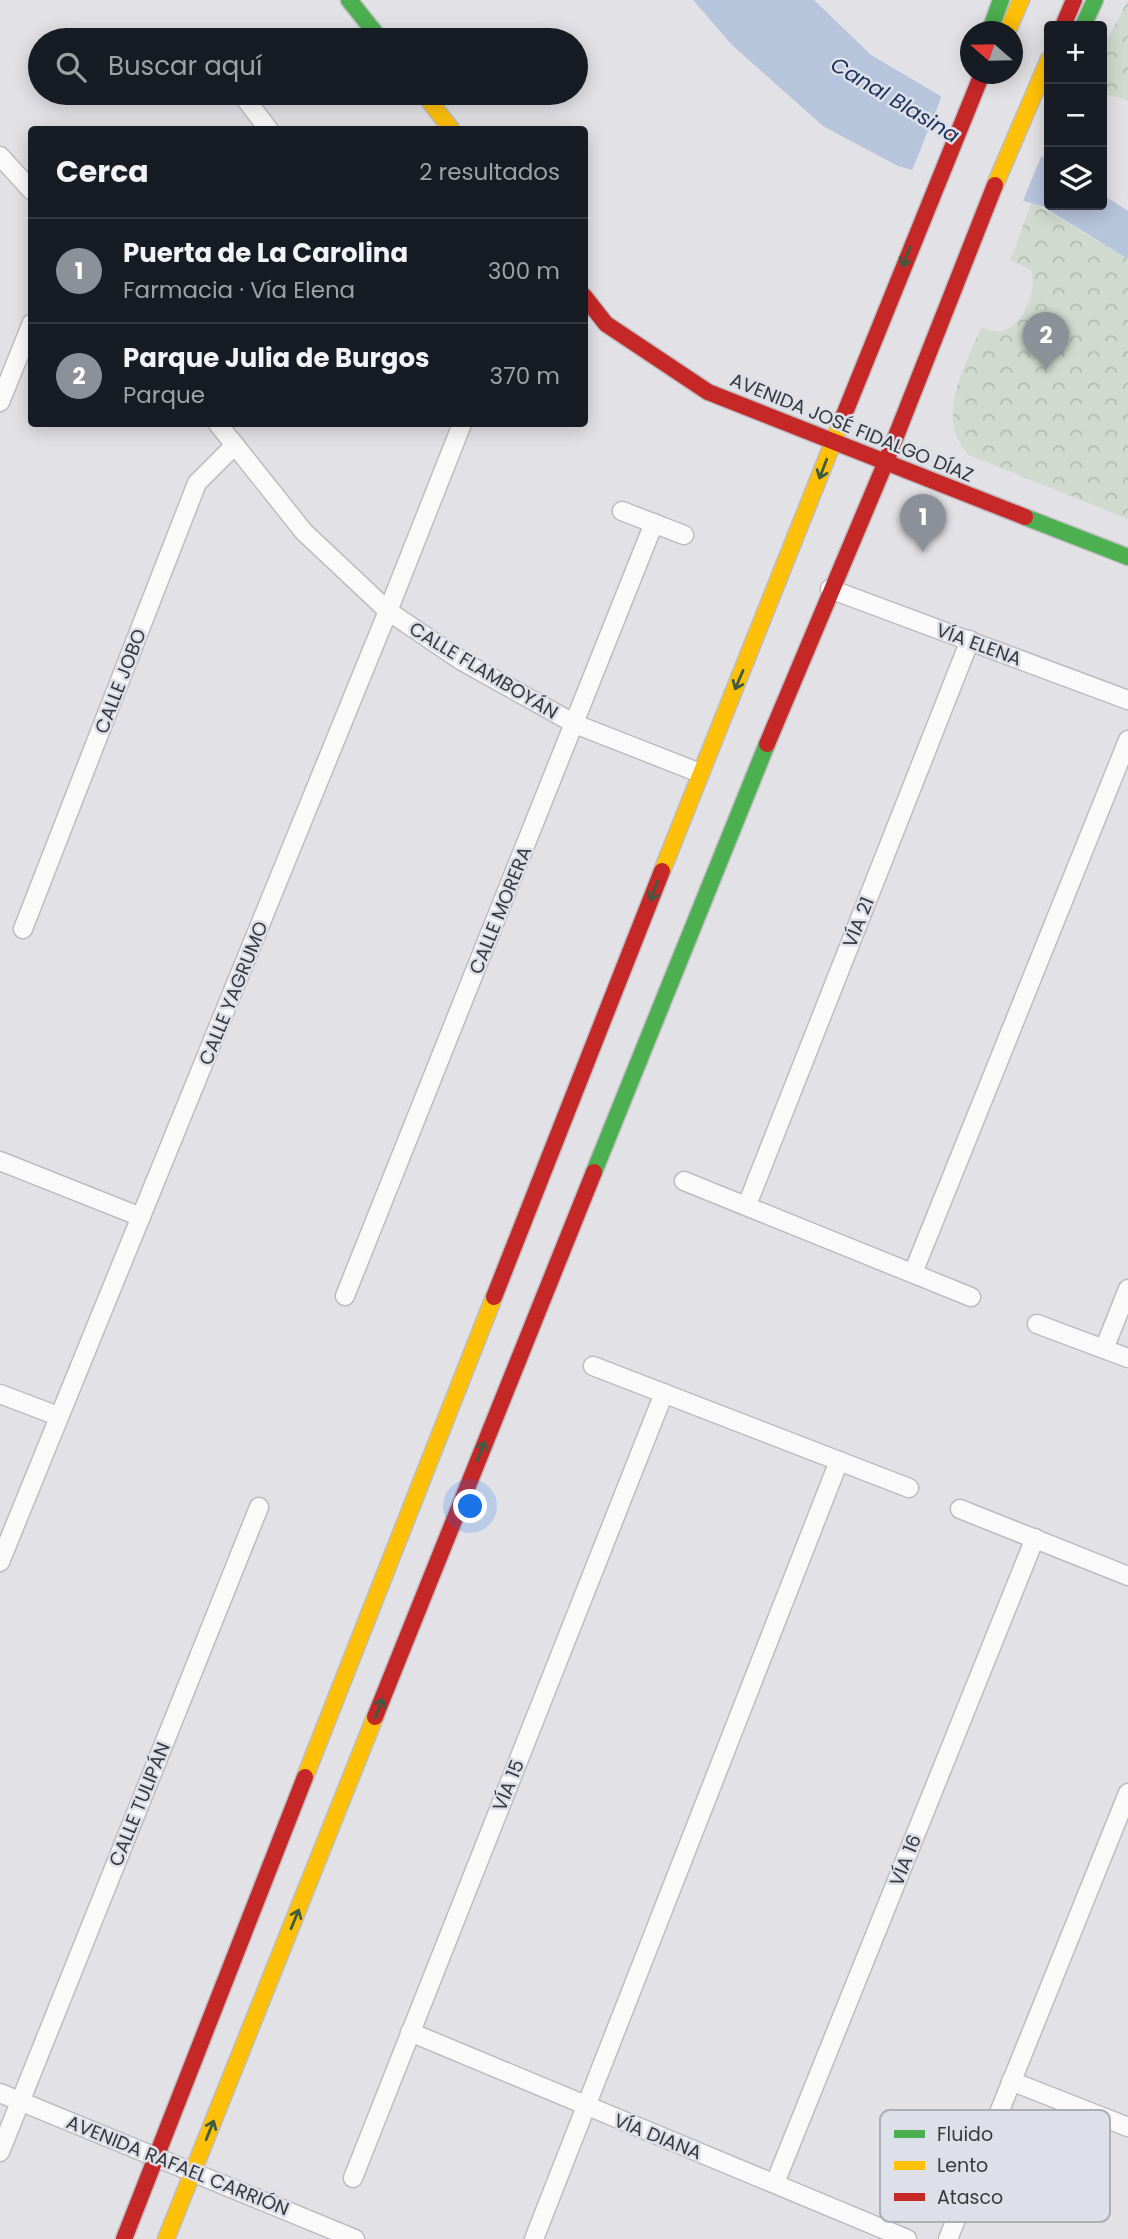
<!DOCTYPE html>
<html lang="es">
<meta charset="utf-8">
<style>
body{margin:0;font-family:Poppins,sans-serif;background:#20242c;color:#f1f3f6}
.controls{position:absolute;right:21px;top:21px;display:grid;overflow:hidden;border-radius:7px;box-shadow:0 4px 18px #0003}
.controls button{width:63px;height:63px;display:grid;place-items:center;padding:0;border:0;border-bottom:2px solid #363941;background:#171b24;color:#f1f3f6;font:35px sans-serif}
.compass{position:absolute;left:960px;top:21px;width:63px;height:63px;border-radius:50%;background:#171b24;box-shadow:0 4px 18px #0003;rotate:290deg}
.you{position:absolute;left:471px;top:1507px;width:24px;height:24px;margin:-18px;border:5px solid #fff;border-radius:50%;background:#1a73e8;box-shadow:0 0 0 10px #1a73e833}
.badge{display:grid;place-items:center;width:46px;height:46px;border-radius:50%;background:#8c9099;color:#fff;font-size:23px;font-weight:700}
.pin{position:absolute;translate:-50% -58px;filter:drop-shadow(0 2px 4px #0008)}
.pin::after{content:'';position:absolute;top:37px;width:24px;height:21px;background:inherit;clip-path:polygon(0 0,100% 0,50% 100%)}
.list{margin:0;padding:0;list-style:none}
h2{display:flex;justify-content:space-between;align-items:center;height:91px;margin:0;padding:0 28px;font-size:30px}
h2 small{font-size:23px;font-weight:400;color:#9ea1a6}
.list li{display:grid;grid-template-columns:46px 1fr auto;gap:21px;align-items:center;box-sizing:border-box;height:105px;padding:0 28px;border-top:2px solid #363941}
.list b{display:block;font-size:26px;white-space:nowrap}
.list p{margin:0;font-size:23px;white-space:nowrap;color:#9ea1a6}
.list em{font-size:23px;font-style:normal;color:#9ea1a6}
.icon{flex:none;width:38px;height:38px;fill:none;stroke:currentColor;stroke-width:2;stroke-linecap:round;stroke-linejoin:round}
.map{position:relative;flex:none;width:1128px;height:2239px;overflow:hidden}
.search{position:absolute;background:#171b24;box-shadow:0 4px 18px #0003;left:28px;top:28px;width:560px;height:77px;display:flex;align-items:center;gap:18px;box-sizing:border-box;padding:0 24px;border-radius:38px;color:#9ea1a6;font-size:26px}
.panel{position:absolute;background:#171b24;box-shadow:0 4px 18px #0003;left:28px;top:126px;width:560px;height:301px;border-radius:7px}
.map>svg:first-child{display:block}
.forest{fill:url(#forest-crowns)}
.water{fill:#b6c4dc}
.pier{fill:#e1e1e6}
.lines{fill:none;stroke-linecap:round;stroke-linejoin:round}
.street-casing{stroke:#bdbdc1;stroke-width:21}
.fast-casing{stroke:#bdbdc1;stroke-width:19}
.slow-casing{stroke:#bdbdc1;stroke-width:19}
.jam-casing{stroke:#bdbdc1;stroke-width:19}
.street{stroke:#fafafb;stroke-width:18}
.fast{stroke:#4caf50;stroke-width:16}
.slow{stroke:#ffc107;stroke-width:16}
.jam{stroke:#c62828;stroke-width:16}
.oneway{stroke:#3e5c43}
.labels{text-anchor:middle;stroke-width:5;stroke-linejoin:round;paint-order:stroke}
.street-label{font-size:19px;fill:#38393d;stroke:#dee0e9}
.water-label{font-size:21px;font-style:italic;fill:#1b325d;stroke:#dee0e9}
.key{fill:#dee0e9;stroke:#acaeb5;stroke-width:2}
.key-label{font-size:19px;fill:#38393d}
</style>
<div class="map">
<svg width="1128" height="2239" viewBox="0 0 1128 2239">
<defs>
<pattern id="forest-crowns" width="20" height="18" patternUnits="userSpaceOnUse" patternTransform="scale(1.75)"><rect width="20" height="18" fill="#d0dace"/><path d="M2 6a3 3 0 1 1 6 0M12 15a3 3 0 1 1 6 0" fill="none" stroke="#b3bcb2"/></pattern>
</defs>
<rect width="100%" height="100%" fill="#e1e1e6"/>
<!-- forest -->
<g class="forest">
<polygon points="1128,0 1128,100 1102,93 1102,50"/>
<path d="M1032,202L1128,259V519L969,455C933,418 966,367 981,327C988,329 996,333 1002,331C1023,326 1038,289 1031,270L1010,260Z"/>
</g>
<!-- water -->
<polygon class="water" points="693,0 814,0 871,55 1049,160 1049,205 1102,205 1102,194 1128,211 1128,259 1042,206 898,166 823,126 732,45"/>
<!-- pier -->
<polygon class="pier" points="943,93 1043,152 1022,203 911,173"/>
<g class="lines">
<!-- street casing -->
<g class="street-casing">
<g id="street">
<polyline points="241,93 269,130"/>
<polyline points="0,156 32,191"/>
<polyline points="0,402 32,323"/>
<polyline points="218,424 304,532 388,611 462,661 575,724 700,773"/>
<polyline points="622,511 684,535"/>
<polyline points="830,589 1128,700"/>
<polyline points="23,929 197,483 235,445"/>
<polyline points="0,1161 141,1217"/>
<polyline points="684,1181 971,1297"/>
<polyline points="747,1205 970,640"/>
<polyline points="913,1273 1128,740"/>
<polyline points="345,1296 654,523"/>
<polyline points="1037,1324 1128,1358"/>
<polyline points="1104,1349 1128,1289"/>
<polyline points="593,1366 909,1488"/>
<polyline points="0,1394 58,1416"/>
<polyline points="960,1509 1128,1576"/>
<polyline points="0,1562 388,611 462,424"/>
<polyline points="410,2032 907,2239"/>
<polyline points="1011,2081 1128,2127"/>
<polyline points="0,2093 355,2239"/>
<polyline points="0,2152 259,1507"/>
<polyline points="353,2178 664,1393"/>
<polyline points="775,2183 1035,1538"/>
<polyline points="534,2239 839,1461"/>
<polyline points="948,2239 1128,1793"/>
</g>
</g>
<!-- fast casing -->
<g class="fast-casing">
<g id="fast">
<polyline points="349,0 381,40"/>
<polyline points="1083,26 1095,0"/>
<polyline points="994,32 993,22 1001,0"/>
<polyline points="1025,517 1128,557"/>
<polyline points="594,1172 767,744"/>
</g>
</g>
<!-- slow casing -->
<g class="slow-casing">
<g id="slow">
<polyline points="1007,32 1021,0"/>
<polyline points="423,93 452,130"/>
<polyline points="995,185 1049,59"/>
<polyline points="662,871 844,415"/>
<polyline points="305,1777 494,1297"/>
<polyline points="166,2239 375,1717"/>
</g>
</g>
<!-- jam casing -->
<g class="jam-casing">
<g id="jam">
<polyline points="1063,26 1074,0"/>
<polyline points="584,296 606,324 708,392 1025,517"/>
<polyline points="844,415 982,74"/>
<polyline points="767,744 885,464 995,185"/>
<polyline points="494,1297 662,871"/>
<polyline points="375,1717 594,1172"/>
<polyline points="124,2239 305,1777"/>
</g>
</g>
<!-- street -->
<use href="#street" class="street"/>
<!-- fast -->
<use href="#fast" class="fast"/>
<!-- slow -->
<use href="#slow" class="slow"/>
<!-- jam -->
<use href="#jam" class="jam"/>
</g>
<!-- one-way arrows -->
<defs><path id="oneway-shaft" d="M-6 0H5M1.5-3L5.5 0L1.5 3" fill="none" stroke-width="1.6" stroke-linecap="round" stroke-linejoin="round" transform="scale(1.75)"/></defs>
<g class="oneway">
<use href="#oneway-shaft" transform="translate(906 257) rotate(111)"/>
<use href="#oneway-shaft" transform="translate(823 469) rotate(111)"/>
<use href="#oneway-shaft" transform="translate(739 680) rotate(113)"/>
<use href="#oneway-shaft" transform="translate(654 891) rotate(111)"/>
<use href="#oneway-shaft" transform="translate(481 1451) rotate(-68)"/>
<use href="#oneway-shaft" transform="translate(379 1708) rotate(-68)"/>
<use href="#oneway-shaft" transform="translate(295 1919) rotate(-68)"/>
<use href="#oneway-shaft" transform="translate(210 2130) rotate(-68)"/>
</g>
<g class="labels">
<!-- street labels -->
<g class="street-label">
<text transform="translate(852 427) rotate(22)" y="7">AVENIDA JOSÉ FIDALGO DÍAZ</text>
<text transform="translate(979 644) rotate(20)" y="7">VÍA ELENA</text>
<text transform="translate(484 670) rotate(31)" y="7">CALLE FLAMBOYÁN</text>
<text transform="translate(120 681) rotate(-69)" y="7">CALLE JOBO</text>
<text transform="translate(500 910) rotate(-68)" y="7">CALLE MORERA</text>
<text transform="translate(858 922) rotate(-68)" y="7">VÍA 21</text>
<text transform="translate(233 993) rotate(-68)" y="7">CALLE YAGRUMO</text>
<text transform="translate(508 1785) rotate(-68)" y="7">VÍA 15</text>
<text transform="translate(139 1804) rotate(-68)" y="7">CALLE TULIPÁN</text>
<text transform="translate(905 1860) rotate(-68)" y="7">VÍA 16</text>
<text transform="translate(658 2136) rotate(22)" y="7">VÍA DIANA</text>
<text transform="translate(178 2165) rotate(22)" y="7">AVENIDA RAFAEL CARRIÓN</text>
</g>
<!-- water labels -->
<g class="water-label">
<text transform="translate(895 100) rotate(31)" y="7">Canal Blasina</text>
</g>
</g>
<!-- legend -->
<rect x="880" y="2110" width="230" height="112" rx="10" class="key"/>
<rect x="894" y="2130" width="31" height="8" fill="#4caf50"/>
<rect x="894" y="2161" width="31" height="9" fill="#ffc107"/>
<rect x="894" y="2193" width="31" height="8" fill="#c62828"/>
<g class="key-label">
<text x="937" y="2141">Fluido</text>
<text x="937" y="2172">Lento</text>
<text x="937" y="2204">Atasco</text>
</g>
</svg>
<div class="controls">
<button>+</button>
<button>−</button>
<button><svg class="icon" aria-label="layers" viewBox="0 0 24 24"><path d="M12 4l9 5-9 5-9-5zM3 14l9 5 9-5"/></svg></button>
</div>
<svg class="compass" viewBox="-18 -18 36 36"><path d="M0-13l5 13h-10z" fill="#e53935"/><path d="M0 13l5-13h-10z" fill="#9ea1a6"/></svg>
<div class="you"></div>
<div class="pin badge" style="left:923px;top:552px">1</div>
<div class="pin badge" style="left:1046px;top:370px">2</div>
<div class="search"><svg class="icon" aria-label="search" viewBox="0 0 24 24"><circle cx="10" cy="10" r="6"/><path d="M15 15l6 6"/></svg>Buscar aquí</div>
<section class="panel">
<h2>Cerca<small>2 resultados</small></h2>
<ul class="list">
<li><span class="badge">1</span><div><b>Puerta de La Carolina</b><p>Farmacia · Vía Elena</p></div><em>300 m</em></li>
<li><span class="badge">2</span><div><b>Parque Julia de Burgos</b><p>Parque</p></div><em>370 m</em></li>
</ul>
</section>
</div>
